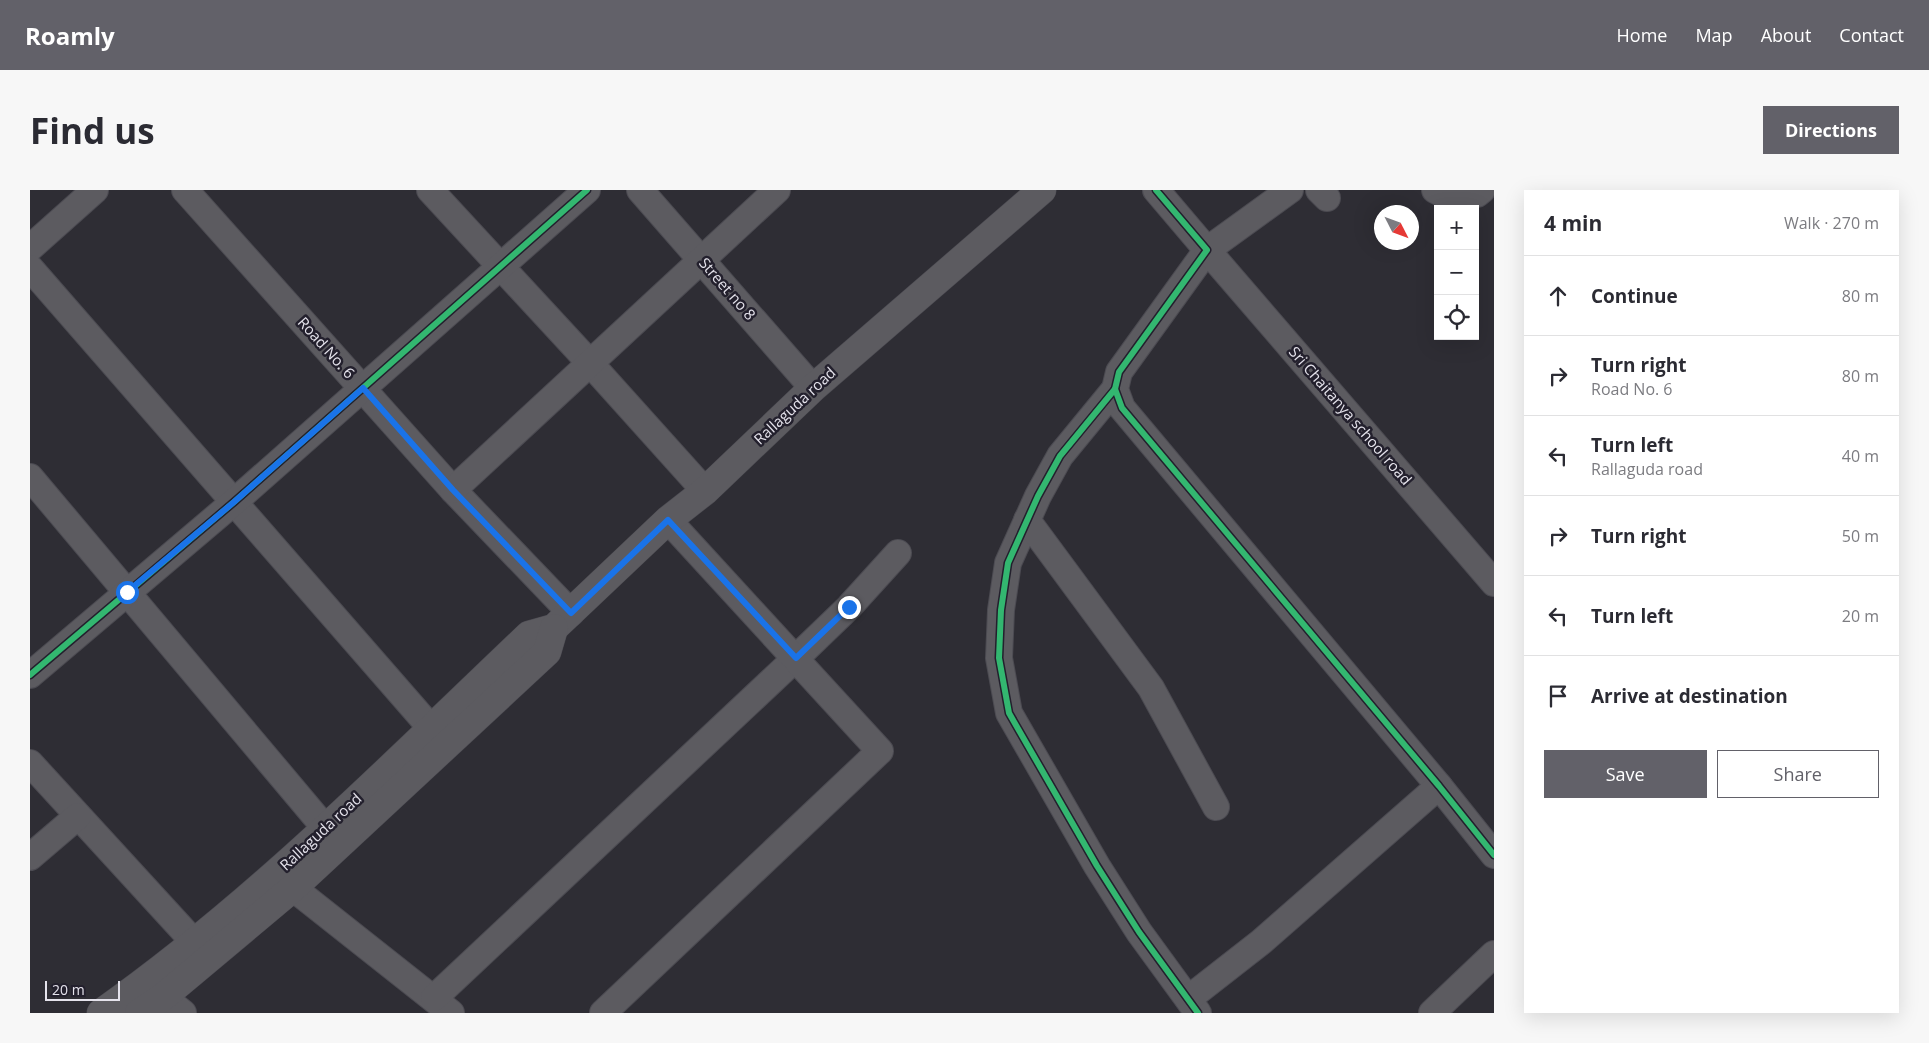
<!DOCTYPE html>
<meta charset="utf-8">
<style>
body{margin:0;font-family:"Open Sans",sans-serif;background:#f7f7f7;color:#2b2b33}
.controls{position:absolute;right:15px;top:15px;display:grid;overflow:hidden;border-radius:0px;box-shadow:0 5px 20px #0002}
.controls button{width:45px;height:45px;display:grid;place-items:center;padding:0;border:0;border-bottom:1px solid #e1e1e2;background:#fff;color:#2b2b33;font:25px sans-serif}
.compass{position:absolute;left:1344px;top:15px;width:45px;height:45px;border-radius:50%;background:#fff;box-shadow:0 5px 20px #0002;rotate:132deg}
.scale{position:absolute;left:15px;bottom:12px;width:75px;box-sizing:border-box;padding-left:5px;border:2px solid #e5e3ec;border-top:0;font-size:14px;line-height:18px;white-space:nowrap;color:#e5e3ec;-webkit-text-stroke:4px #23202d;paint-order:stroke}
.stop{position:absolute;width:15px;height:15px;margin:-11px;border:4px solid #1a73e8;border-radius:50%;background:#fff}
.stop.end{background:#1a73e8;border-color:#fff;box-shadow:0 1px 5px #0008}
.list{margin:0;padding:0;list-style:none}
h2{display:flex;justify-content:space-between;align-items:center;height:65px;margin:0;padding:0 20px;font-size:21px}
h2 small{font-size:16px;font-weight:400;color:#7c7c81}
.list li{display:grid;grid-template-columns:32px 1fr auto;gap:15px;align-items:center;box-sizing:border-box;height:80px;padding:0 20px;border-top:1px solid #e1e1e2}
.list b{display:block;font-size:19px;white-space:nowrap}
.list p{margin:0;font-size:16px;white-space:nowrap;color:#7c7c81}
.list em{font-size:16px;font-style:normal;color:#7c7c81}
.actions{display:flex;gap:10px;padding:15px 20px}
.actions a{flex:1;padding:11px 0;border:1px solid #626169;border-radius:0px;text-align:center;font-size:18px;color:#626169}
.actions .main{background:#626169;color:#fff}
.icon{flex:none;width:28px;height:28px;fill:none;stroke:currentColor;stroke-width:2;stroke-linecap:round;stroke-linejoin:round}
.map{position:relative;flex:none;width:1464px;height:823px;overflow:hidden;border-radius:0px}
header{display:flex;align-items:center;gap:30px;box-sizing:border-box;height:70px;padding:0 25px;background:#626169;color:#fff}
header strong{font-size:24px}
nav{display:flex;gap:28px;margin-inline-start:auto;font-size:18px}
.intro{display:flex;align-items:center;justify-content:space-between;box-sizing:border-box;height:120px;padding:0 30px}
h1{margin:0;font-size:35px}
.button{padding:12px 22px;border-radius:0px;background:#626169;color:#fff;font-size:18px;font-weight:700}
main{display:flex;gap:30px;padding:0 30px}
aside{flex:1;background:#fff;border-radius:0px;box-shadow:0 5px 20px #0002}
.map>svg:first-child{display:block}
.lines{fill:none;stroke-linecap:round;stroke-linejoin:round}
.street-casing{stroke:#4c4b52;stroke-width:28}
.secondary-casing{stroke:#4c4b52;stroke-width:29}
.street{stroke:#5c5b60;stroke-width:26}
.secondary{stroke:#5c5b60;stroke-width:28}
.cycleway-casing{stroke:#23202d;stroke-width:9}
.cycleway{stroke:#33b770;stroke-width:6}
.route{stroke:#1a73e8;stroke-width:6}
.labels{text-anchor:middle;stroke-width:5;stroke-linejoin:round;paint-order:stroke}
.street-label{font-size:15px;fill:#e5e3ec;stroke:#23202d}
</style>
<header>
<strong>Roamly</strong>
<nav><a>Home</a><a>Map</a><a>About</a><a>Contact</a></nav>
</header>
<div class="intro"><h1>Find us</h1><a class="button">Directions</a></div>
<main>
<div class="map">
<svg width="1464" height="823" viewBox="0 0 1464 823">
<rect width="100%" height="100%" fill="#2e2d34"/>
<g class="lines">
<!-- street casing -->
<g class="street-casing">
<g id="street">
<polyline points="155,0 423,300 541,423"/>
<polyline points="400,0 559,172 675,301"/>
<polyline points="610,0 783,198"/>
<polyline points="1126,0 1177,60 1089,182 1085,199 1092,218 1409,596 1464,665"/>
<polyline points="1260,0 1177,60 1464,393"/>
<polyline points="1289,0 1297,8"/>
<polyline points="1405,0 1421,8 1447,4 1452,0"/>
<polyline points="0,58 65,0"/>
<polyline points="0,78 401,538"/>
<polyline points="1085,199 1030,266 1008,306 978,373 971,420 969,468 979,523 1067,676 1109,742 1168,823"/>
<polyline points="0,287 296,639"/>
<polyline points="423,300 747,0"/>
<polyline points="997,330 1121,498 1186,617"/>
<polyline points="0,485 204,312 557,0"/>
<polyline points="0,573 164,752"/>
<polyline points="0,667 48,626"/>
<polyline points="263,698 421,823"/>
<polyline points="133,807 153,823"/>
<polyline points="404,808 766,468 819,417 868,363"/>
<polyline points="1158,809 1231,752 1409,596"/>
<polyline points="573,823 850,561 638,330"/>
<polyline points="1402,823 1464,764"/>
</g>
</g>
<!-- secondary casing -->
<g class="secondary-casing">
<g id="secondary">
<path d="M71,823C227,713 361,576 499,445L524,438L638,330L675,301L783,198L1012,0"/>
<polyline points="109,823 133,807 263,698 517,462 524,438"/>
</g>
</g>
<!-- street -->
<use href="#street" class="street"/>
<!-- secondary -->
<use href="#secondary" class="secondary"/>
<!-- cycleway casing -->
<g class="cycleway-casing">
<g id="cycleway">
<polyline points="1126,0 1177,60 1089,182 1085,199 1092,218 1409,596 1464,665"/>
<polyline points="1085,199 1030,266 1008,306 978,373 971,420 969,468 979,523 1067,676 1109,742 1168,823"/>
<polyline points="0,485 204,312 557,0"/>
</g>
</g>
<!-- cycleway -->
<use href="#cycleway" class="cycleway"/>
</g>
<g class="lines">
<!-- route -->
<polyline class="route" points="97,402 204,312 333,198 423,300 541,423 638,330 766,468 819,417"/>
</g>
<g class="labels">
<!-- street labels -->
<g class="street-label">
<text transform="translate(697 99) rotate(49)" y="5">Street no 8</text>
<text transform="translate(296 158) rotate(48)" y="5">Road No. 6</text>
<text transform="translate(765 216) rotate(-43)" y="5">Rallaguda road</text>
<text transform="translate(1320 226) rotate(49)" y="5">Sri Chaitanya school road</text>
<text transform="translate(291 642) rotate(-43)" y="5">Rallaguda road</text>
</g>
</g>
</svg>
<div class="controls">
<button>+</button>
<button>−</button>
<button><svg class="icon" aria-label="locate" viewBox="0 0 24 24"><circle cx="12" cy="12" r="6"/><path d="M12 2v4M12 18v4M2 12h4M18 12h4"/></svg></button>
</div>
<svg class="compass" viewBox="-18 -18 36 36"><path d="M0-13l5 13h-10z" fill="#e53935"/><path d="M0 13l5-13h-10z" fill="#7c7c81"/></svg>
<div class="scale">20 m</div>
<div class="stop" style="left:97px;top:402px"></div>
<div class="stop end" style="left:819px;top:417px"></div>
</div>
<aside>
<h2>4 min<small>Walk · 270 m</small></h2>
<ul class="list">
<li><svg class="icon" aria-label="ahead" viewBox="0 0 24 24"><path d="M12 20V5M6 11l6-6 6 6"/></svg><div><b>Continue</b></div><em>80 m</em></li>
<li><svg class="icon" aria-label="right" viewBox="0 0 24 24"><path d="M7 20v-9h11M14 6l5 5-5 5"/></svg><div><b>Turn right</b><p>Road No. 6</p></div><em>80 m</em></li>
<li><svg class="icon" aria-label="left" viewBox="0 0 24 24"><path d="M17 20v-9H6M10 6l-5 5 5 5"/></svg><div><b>Turn left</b><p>Rallaguda road</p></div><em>40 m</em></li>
<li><svg class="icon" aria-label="right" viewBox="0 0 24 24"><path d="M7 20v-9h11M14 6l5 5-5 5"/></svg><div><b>Turn right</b></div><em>50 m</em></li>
<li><svg class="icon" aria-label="left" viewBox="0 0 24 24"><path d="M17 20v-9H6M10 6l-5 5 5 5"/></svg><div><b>Turn left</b></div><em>20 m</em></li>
<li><svg class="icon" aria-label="arrive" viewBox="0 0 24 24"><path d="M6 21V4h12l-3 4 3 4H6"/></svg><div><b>Arrive at destination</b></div></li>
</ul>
<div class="actions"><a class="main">Save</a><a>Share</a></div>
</aside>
</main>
